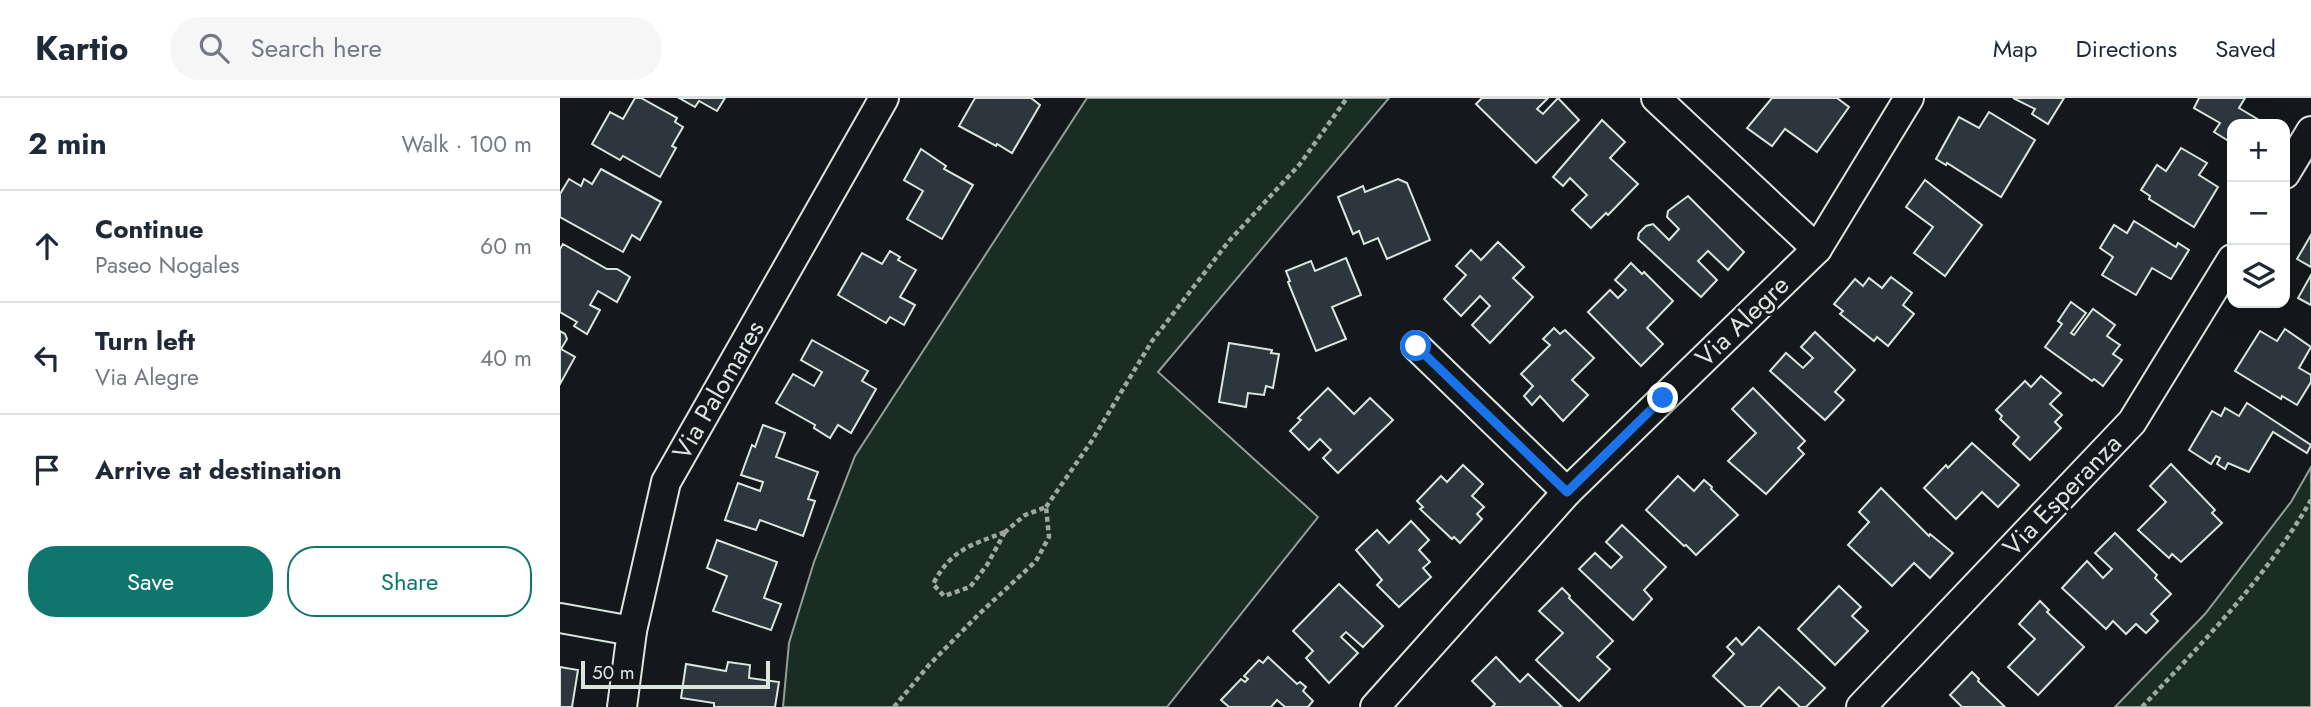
<!DOCTYPE html>
<meta charset="utf-8">
<style>
body{margin:0;font-family:Jost,sans-serif;background:#f6f6f7;color:#1f2937}
.controls{position:absolute;right:21px;top:21px;display:grid;overflow:hidden;border-radius:14px;box-shadow:0 7px 28px #0002}
.controls button{width:63px;height:63px;display:grid;place-items:center;padding:0;border:0;border-bottom:2px solid #e0e1e3;background:#fff;color:#1f2937;font:35px sans-serif}
.scale{position:absolute;left:21px;bottom:18px;width:189px;box-sizing:border-box;padding-left:7px;border:4px solid #d8e6dc;border-top:0;font-size:19px;line-height:24px;white-space:nowrap;color:#d8e6dc;-webkit-text-stroke:5px #14181c;paint-order:stroke}
.stop{position:absolute;width:21px;height:21px;margin:-16px;border:5px solid #1a73e8;border-radius:50%;background:#fff}
.stop.end{background:#1a73e8;border-color:#fff;box-shadow:0 2px 7px #0008}
.list{margin:0;padding:0;list-style:none}
h2{display:flex;justify-content:space-between;align-items:center;height:91px;margin:0;padding:0 28px;font-size:30px}
h2 small{font-size:23px;font-weight:400;color:#747a83}
.list li{display:grid;grid-template-columns:46px 1fr auto;gap:21px;align-items:center;box-sizing:border-box;height:112px;padding:0 28px;border-top:2px solid #e0e1e3}
.list b{display:block;font-size:26px;white-space:nowrap}
.list p{margin:0;font-size:23px;white-space:nowrap;color:#747a83}
.list em{font-size:23px;font-style:normal;color:#747a83}
.actions{display:flex;gap:14px;padding:21px 28px}
.actions a{flex:1;padding:16px 0;border:2px solid #0f766e;border-radius:28px;text-align:center;font-size:24px;color:#0f766e}
.actions .main{background:#0f766e;color:#fff}
.icon{flex:none;width:38px;height:38px;fill:none;stroke:currentColor;stroke-width:2;stroke-linecap:round;stroke-linejoin:round}
.map{position:relative;flex:none;width:1751px;height:609px;overflow:hidden}
header{display:flex;align-items:center;gap:42px;box-sizing:border-box;height:98px;padding:0 35px;background:#fff;border-bottom:2px solid #e0e1e3}
header strong{font-size:33px}
nav{display:flex;gap:38px;margin-inline-start:auto;font-size:24px}
.search{width:490px;height:63px;background:#f6f6f7;display:flex;align-items:center;gap:18px;box-sizing:border-box;padding:0 24px;border-radius:28px;color:#747a83;font-size:26px}
main{display:flex}
aside{flex:1;background:#fff}
.map>svg:first-child{display:block}
.green{fill:#1a2d24;stroke:#939e99;stroke-width:2}
.building{fill:#2c363c;stroke:#d8e6dc;stroke-width:2}
.lines{fill:none;stroke-linecap:round;stroke-linejoin:round}
.minor-casing{stroke:#d8e6dc;stroke-width:32}
.path{stroke:#9da8a2;stroke-width:4.5;stroke-dasharray:5 3.5;stroke-linecap:butt}
.minor{stroke:#14181c;stroke-width:28}
.route{stroke:#1a73e8;stroke-width:9}
.labels{text-anchor:middle;stroke-width:5;stroke-linejoin:round;paint-order:stroke}
.street-label{font-size:26px;fill:#d8e6dc;stroke:#14181c}
</style>
<header>
<strong>Kartio</strong>
<div class="search"><svg class="icon" aria-label="search" viewBox="0 0 24 24"><circle cx="10" cy="10" r="6"/><path d="M15 15l6 6"/></svg>Search here</div>
<nav><a>Map</a><a>Directions</a><a>Saved</a></nav>
</header>
<main>
<aside>
<h2>2 min<small>Walk · 100 m</small></h2>
<ul class="list">
<li><svg class="icon" aria-label="ahead" viewBox="0 0 24 24"><path d="M12 20V5M6 11l6-6 6 6"/></svg><div><b>Continue</b><p>Paseo Nogales</p></div><em>60 m</em></li>
<li><svg class="icon" aria-label="left" viewBox="0 0 24 24"><path d="M17 20v-9H6M10 6l-5 5 5 5"/></svg><div><b>Turn left</b><p>Via Alegre</p></div><em>40 m</em></li>
<li><svg class="icon" aria-label="arrive" viewBox="0 0 24 24"><path d="M6 21V4h12l-3 4 3 4H6"/></svg><div><b>Arrive at destination</b></div></li>
</ul>
<div class="actions"><a class="main">Save</a><a>Share</a></div>
</aside>
<div class="map">
<svg width="1751" height="609" viewBox="0 0 1751 609">
<rect width="100%" height="100%" fill="#14181c"/>
<!-- green -->
<g class="green">
<polygon points="527,0 829,0 598,274 758,419 607,609 223,609 229,545 254,464 295,358"/>
<polygon points="1751,369 1751,609 1555,609 1645,516 1731,404"/>
</g>
<!-- building -->
<g class="building">
<polygon points="75,0 81,0 117,20 115,24 123,29 112,48 116,50 100,79 63,58 60,62 32,46 50,14 63,21"/>
<polygon points="119,0 165,0 157,13 139,3 135,9"/>
<polygon points="415,0 471,0 480,7 452,55 437,46 436,48 399,28"/>
<polygon points="922,0 988,0 977,11 983,16 998,0 1019,22 976,65 916,6"/>
<polygon points="1212,0 1277,0 1289,9 1257,54 1225,31 1212,48 1187,30"/>
<polygon points="1453,0 1504,0 1488,26 1472,16 1475,11"/>
<polygon points="1639,0 1685,0 1679,10 1699,22 1696,26 1672,26 1672,45 1654,34 1660,25 1634,10"/>
<polygon points="1429,14 1475,42 1441,99 1387,65 1386,67 1376,61 1399,19 1419,30"/>
<polygon points="1042,22 1065,44 1050,60 1078,86 1048,117 1046,115 1031,130 1012,112 1027,97 1010,80 1003,88 993,79"/>
<polygon points="1621,50 1647,65 1639,77 1658,89 1634,129 1589,101 1590,98 1581,92 1597,67 1606,73"/>
<polygon points="361,51 386,68 384,71 413,87 382,141 347,121 363,93 344,82"/>
<polygon points="41,71 101,104 80,142 72,137 63,154 0,119 0,96 9,81 21,88 24,81 32,86"/>
<polygon points="838,81 847,85 870,142 827,161 818,140 804,146 799,133 793,136 778,99 803,88 805,94"/>
<polygon points="1365,82 1422,127 1385,178 1354,155 1373,129 1346,109"/>
<polygon points="1128,98 1184,154 1168,172 1148,153 1138,163 1157,182 1141,199 1078,141 1079,135 1086,128 1093,126 1109,142 1119,131 1107,119 1108,113"/>
<polygon points="1574,123 1616,149 1618,145 1629,152 1611,181 1592,170 1576,197 1542,177 1553,159 1540,150 1554,127 1567,135"/>
<polygon points="1751,137 1751,169 1737,161"/>
<polygon points="938,144 964,169 953,180 973,199 930,245 912,227 930,208 920,198 901,218 884,201 906,177 896,168 911,152 921,162"/>
<polygon points="3,146 47,171 57,171 70,179 57,204 38,193 30,207 40,212 27,236 14,228 17,224 0,214 0,151"/>
<polygon points="330,153 340,159 338,162 356,172 340,199 355,207 344,227 330,219 326,225 278,197 302,155 322,166"/>
<polygon points="786,160 801,197 772,209 786,241 756,253 728,184 730,183 726,173 751,163 755,173"/>
<polygon points="1071,165 1082,176 1084,174 1113,203 1087,230 1103,246 1081,268 1028,214 1050,192 1058,200 1066,192 1055,182"/>
<polygon points="1751,177 1751,207 1738,200"/>
<polygon points="1331,179 1352,195 1343,207 1354,216 1328,248 1317,239 1314,243 1280,216 1283,213 1274,206 1295,181 1303,188 1309,180 1322,190"/>
<polygon points="1511,204 1526,215 1511,235 1514,237 1533,211 1555,227 1547,238 1560,247 1553,256 1562,262 1543,288 1534,281 1532,283 1485,249 1502,226 1498,223"/>
<polygon points="994,230 1000,236 1005,232 1034,260 1012,282 1028,297 1003,323 980,298 972,307 964,298 973,288 961,276 990,247 983,241"/>
<polygon points="1725,231 1751,249 1739,270 1751,277 1751,284 1737,307 1722,298 1721,301 1675,273 1700,233 1717,243"/>
<polygon points="0,233 5,236 7,241 1,251 15,259 0,286"/>
<polygon points="1255,234 1295,272 1275,294 1284,302 1265,322 1210,273 1226,255 1243,270 1253,260 1241,249"/>
<polygon points="252,242 308,273 302,283 316,291 291,335 278,327 270,340 254,330 255,327 216,305 233,276 254,288 262,274 241,262"/>
<polygon points="669,245 712,252 711,255 719,256 713,290 706,288 704,297 688,295 686,309 659,304"/>
<polygon points="1481,278 1501,295 1490,306 1502,317 1495,324 1501,330 1470,362 1453,346 1459,339 1440,321 1442,318 1436,312 1465,283 1471,289"/>
<polygon points="768,290 794,316 810,300 833,322 778,375 763,360 771,352 760,341 749,352 730,333 741,322 738,320"/>
<polygon points="1193,290 1245,343 1238,350 1244,356 1206,396 1168,363 1196,335 1172,311"/>
<polygon points="1687,305 1751,347 1747,355 1713,334 1689,374 1668,365 1665,371 1657,366 1660,360 1656,358 1651,366 1629,352 1652,313 1661,318 1665,310 1679,318"/>
<polygon points="203,327 225,335 216,359 258,374 248,401 255,403 243,438 200,422 196,432 165,422 178,385 200,393 203,384 181,377 192,347 195,349"/>
<polygon points="1412,345 1459,387 1438,409 1422,394 1396,421 1364,390 1386,367 1388,370"/>
<polygon points="1611,366 1655,412 1652,415 1662,425 1621,464 1612,456 1609,460 1578,432 1606,404 1590,388"/>
<polygon points="903,367 923,386 912,398 924,409 917,416 922,421 900,445 894,439 892,441 860,411 863,409 857,403 881,378 887,384"/>
<polygon points="1118,378 1134,393 1144,382 1152,389 1151,391 1178,417 1136,457 1126,447 1124,448 1086,412"/>
<polygon points="1321,390 1369,438 1370,436 1393,455 1370,480 1354,465 1332,488 1288,447 1309,424 1299,414"/>
<polygon points="851,423 869,442 859,452 870,464 863,470 871,479 839,509 817,487 822,482 796,452 817,432 829,445"/>
<polygon points="1062,427 1106,469 1084,492 1092,501 1073,522 1019,471 1035,455 1051,470 1062,459 1046,444"/>
<polygon points="1555,435 1597,477 1595,480 1611,496 1591,516 1598,523 1586,535 1576,526 1566,536 1553,523 1546,531 1502,490 1527,463 1543,480 1552,471 1535,455"/>
<polygon points="157,442 217,464 204,500 221,506 211,532 153,513 167,478 147,470"/>
<polygon points="779,486 823,528 803,549 786,534 781,539 798,555 769,585 746,560 753,553 733,533"/>
<polygon points="1279,488 1301,509 1292,518 1308,533 1275,567 1238,531"/>
<polygon points="1002,490 1010,498 1009,500 1053,543 1037,559 1050,571 1019,603 976,562 1003,535 979,513"/>
<polygon points="1480,503 1489,512 1487,514 1524,549 1478,597 1448,569 1475,541 1459,526"/>
<polygon points="1199,529 1265,590 1246,609 1240,609 1219,589 1200,609 1186,609 1153,578 1174,556 1167,549 1176,540 1182,547"/>
<polygon points="708,559 737,586 740,584 746,589 743,593 753,603 748,609 725,609 717,602 711,609 669,609 661,602 681,581 685,584 688,581 684,578 699,562 703,565"/>
<polygon points="936,559 960,584 968,576 1002,609 932,609 935,606 912,583"/>
<polygon points="168,564 190,567 189,580 219,584 215,609 154,609 154,605 121,600 126,566 166,573"/>
<polygon points="0,569 18,572 12,609 0,609"/>
<polygon points="1412,574 1419,581 1418,583 1445,609 1402,609 1390,597"/>
</g>
<g class="lines">
<!-- minor casing -->
<g class="minor-casing">
<g id="minor">
<polyline points="1096,0 1257,151"/>
<polyline points="1725,76 1751,33"/>
<polyline points="856,248 1007,394"/>
<polyline points="0,520 72,533"/>
<polyline points="62,609 72,533 106,384 324,0"/>
<polyline points="815,609 1007,394 1257,151 1349,0"/>
<polyline points="1301,609 1572,324 1672,161"/>
</g>
</g>
<!-- path -->
<g class="path">
<polyline points="486,409 531,344 592,243 669,143 740,66 787,0"/>
<path d="M445,434L427,467L410,489L384,498L373,486C392,451 409,448 445,434Z"/>
<polyline points="334,609 369,567 419,516 476,463 489,439 486,409 465,417 445,434"/>
<path d="M1582,609C1643,544 1706,480 1751,402"/>
</g>
<!-- minor -->
<use href="#minor" class="minor"/>
</g>
<g class="lines">
<!-- route -->
<polyline class="route" points="856,248 1007,394 1103,300"/>
</g>
<g class="labels">
<!-- street labels -->
<g class="street-label">
<text transform="translate(1182 223) rotate(-44)" y="9">Via Alegre</text>
<text transform="translate(158 292) rotate(-60)" y="9">Via Palomares</text>
<text transform="translate(1502 397) rotate(-46)" y="9">Via Esperanza</text>
</g>
</g>
</svg>
<div class="controls">
<button>+</button>
<button>−</button>
<button><svg class="icon" aria-label="layers" viewBox="0 0 24 24"><path d="M12 4l9 5-9 5-9-5zM3 14l9 5 9-5"/></svg></button>
</div>
<div class="scale">50 m</div>
<div class="stop" style="left:856px;top:248px"></div>
<div class="stop end" style="left:1103px;top:300px"></div>
</div>
</main>
